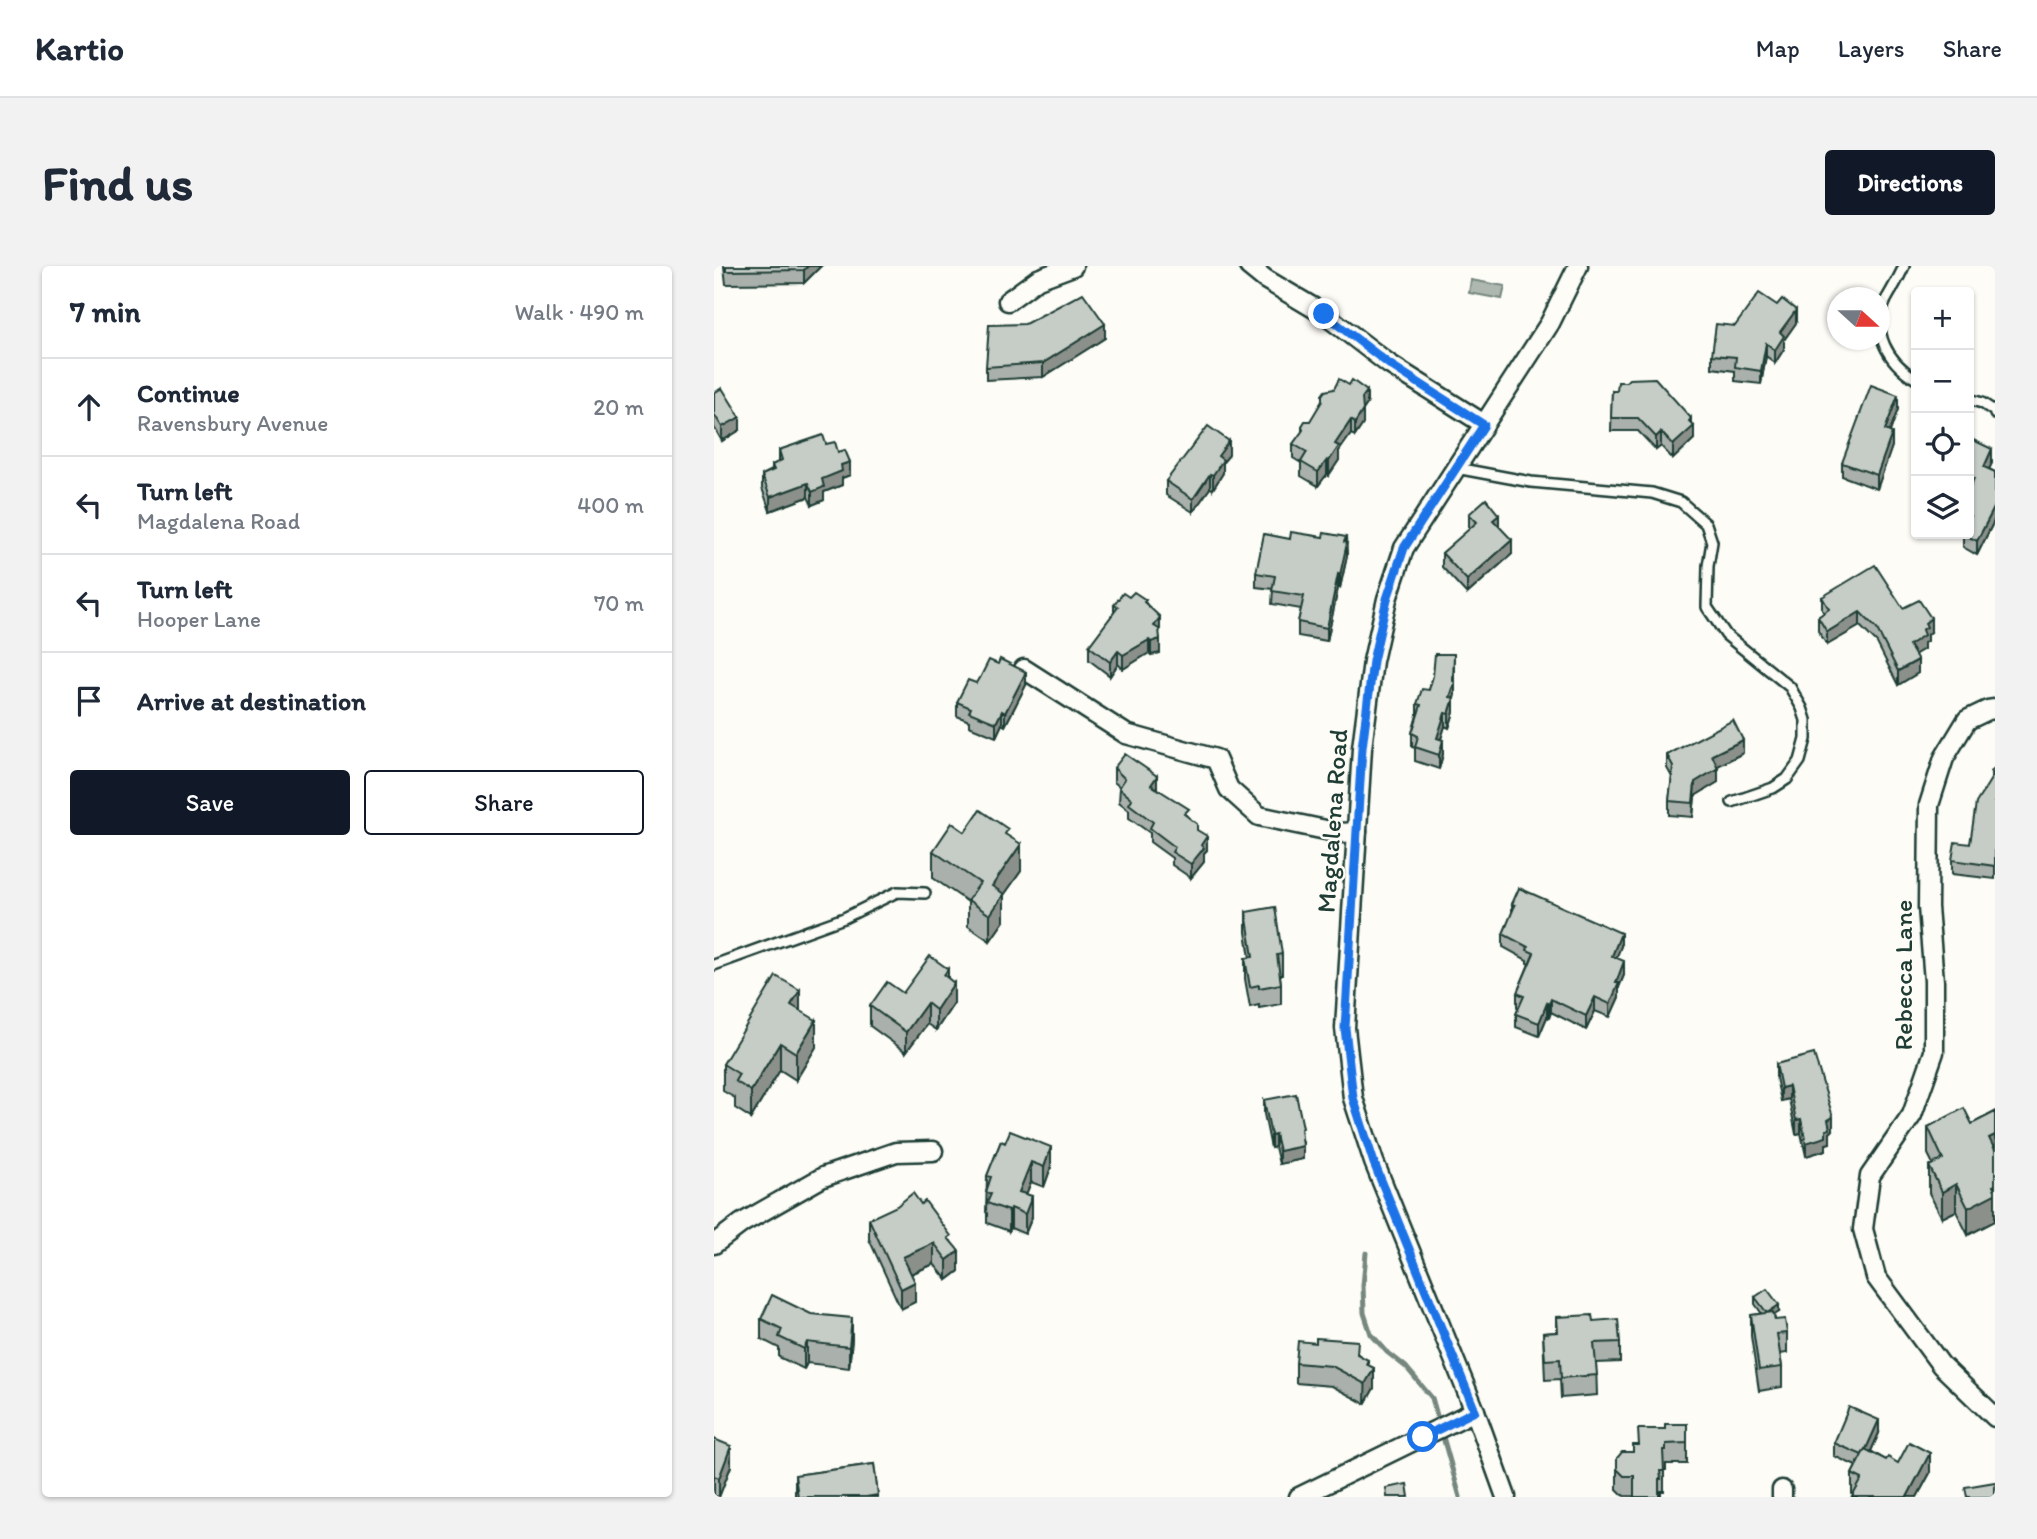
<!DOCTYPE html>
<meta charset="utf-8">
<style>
body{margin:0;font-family:Itim,sans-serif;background:#f2f2f3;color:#1f2937}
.controls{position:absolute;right:21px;top:21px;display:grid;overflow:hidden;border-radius:7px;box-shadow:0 2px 5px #0004}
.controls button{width:63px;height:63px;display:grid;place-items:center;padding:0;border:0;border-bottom:2px solid #e0e1e3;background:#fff;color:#1f2937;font:35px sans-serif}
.compass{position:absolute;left:1113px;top:21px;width:63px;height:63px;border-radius:50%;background:#fff;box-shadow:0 2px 5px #0004;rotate:111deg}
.stop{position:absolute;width:21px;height:21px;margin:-16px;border:5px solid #1a73e8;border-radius:50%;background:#fff}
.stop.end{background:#1a73e8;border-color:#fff;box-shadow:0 2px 7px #0008}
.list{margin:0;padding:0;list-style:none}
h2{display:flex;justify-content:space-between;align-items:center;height:91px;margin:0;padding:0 28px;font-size:30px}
h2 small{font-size:23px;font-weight:400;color:#747a83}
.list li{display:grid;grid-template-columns:46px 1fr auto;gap:21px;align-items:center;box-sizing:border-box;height:98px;padding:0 28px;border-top:2px solid #e0e1e3}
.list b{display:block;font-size:26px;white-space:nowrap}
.list p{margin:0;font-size:23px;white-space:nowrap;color:#747a83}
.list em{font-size:23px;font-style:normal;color:#747a83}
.actions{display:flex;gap:14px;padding:21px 28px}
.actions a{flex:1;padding:16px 0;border:2px solid #111827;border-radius:7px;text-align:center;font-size:24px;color:#111827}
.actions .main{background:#111827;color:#fff}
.icon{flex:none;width:38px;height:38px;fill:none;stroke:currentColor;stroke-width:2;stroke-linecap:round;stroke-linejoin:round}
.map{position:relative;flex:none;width:1281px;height:1231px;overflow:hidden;border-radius:7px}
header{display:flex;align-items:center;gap:42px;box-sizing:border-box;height:98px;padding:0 35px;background:#fff;border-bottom:2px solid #e0e1e3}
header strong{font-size:33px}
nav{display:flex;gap:38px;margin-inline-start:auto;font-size:24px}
.intro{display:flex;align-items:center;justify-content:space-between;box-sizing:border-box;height:168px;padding:0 42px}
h1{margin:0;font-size:49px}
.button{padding:18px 32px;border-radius:7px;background:#111827;color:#fff;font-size:24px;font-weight:700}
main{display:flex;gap:42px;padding:0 42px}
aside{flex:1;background:#fff;border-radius:7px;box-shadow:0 2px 5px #0004}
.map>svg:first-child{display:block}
.water{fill:#aeb8b1;stroke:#75877f;stroke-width:2}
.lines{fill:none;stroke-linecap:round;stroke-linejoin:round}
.stream{stroke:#75877f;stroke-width:5}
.service-casing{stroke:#1f3d34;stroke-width:14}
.minor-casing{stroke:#1f3d34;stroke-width:23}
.service{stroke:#fdfcf7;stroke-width:9}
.minor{stroke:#fdfcf7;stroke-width:18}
.wall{fill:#aab0ab;stroke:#1f3d34;stroke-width:2}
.shaded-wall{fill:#8b908b;stroke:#1f3d34;stroke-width:2}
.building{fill:#c6cdc7;stroke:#1f3d34;stroke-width:2}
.route{stroke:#1a73e8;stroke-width:9}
.labels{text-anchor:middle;stroke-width:5;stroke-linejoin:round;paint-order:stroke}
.street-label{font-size:26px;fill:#1f3d34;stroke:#fdfcf7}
</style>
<header>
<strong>Kartio</strong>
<nav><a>Map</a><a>Layers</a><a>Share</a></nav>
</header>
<div class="intro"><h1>Find us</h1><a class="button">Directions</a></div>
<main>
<aside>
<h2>7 min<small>Walk · 490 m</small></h2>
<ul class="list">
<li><svg class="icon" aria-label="ahead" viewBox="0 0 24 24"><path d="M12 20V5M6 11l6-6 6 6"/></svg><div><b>Continue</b><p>Ravensbury Avenue</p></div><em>20 m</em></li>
<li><svg class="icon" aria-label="left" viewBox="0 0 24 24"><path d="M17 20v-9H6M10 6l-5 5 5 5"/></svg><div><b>Turn left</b><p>Magdalena Road</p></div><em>400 m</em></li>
<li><svg class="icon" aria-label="left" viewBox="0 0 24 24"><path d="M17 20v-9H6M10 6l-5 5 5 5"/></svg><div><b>Turn left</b><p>Hooper Lane</p></div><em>70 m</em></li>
<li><svg class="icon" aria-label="arrive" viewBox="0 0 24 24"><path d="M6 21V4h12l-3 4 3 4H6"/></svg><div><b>Arrive at destination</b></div></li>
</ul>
<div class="actions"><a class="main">Save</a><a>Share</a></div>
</aside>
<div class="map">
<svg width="1281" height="1231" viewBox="0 0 1281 1231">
<rect width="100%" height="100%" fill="#fdfcf7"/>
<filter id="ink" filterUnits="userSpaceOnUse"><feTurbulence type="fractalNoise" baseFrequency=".0143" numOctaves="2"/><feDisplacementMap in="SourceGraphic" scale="14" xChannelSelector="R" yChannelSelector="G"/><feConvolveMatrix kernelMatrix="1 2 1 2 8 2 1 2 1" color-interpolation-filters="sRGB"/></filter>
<g filter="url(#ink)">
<!-- water -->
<polygon class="water" points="757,14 791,20 788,33 755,27"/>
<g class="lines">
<!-- stream -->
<polyline class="stream" points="652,987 649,1020 650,1047 657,1068 673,1086 692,1101 718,1132 746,1231"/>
<!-- service casing -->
<g class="service-casing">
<g id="service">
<path d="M1190,0C1185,12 1178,23 1172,34C1156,66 1174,96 1202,113"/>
<polyline points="1255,133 1268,137 1280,145 1281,148"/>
<polyline points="742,202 817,216 938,227 967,236 992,258 998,276 994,300 993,341 1012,369 1076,421 1088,442 1092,454 1092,473 1086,495 1073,513 1059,522 1018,536"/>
<polyline points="0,699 130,652 183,626 211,627"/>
</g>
</g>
<!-- minor casing -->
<g class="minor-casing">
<g id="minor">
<polyline points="535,0 551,13 610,48 675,98 770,158"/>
<polyline points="294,35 324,13 359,0"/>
<polyline points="310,403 412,468 502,493 515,523 545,550 626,567 643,566"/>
<polyline points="1281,443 1274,444 1253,454 1230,492 1215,539 1214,641 1220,715 1220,786 1198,849 1156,910 1149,963 1162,1011 1227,1099 1281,1151"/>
<polyline points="0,978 28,957 109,911 182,886 219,885"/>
<polyline points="585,1231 761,1145"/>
<polyline points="792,1231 761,1145 660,896 639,832 631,762 648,482 659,395 673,333 690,282 836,57 864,0"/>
<polyline points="1068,1231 1068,1224"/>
</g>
</g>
<!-- service -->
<use href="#service" class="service"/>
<!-- minor -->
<use href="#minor" class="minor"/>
</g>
<!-- wall -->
<g class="wall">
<polygon points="10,0 107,0 90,17 12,18"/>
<polygon points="1082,57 1070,74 1070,83 1061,97 1052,90 1047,118 1021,115 1021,105 998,102 998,89 1021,60"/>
<polygon points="391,72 329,111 272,114 272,101"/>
<polygon points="898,125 977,158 980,173 959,193 947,180 942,184 924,165 897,165"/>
<polygon points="0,127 26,164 8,175 0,161"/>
<polygon points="653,138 649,144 649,158 641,170 637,168 625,185 625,194 615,209 613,208 604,220 587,210 587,197 579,192 579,178 588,166 588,160 596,155"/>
<polygon points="1184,143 1176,166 1178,180 1163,223 1128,210 1128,197"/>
<polygon points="1255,172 1278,197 1275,203 1281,206 1281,253 1263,289 1249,281 1249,268 1255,268"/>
<polygon points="112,178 124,186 136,209 128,212 128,219 110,226 110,234 98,239 94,231 56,245 48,222 48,209 58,204 58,199 65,196 65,184"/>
<polygon points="515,189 509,196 509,207 499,223 496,222 479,246 452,229 452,215"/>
<polygon points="755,248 785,260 798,288 753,328 728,301 728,287 756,263 755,262"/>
<polygon points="576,273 632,277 633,290 626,322 624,322 613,375 584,370 584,356 587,343 558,338 559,323 542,321 542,307"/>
<polygon points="415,331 432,337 446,364 445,366 446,387 437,389 435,387 409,403 404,398 396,410 375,394 375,380 400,347 400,339"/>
<polygon points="1108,331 1189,342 1217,366 1213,369 1213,375 1210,377 1210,383 1201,388 1204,407 1184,419 1163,377 1146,360 1113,379 1104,365 1104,351 1110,347 1108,344"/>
<polygon points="740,401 740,446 735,462 731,460 727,473 729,488 725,503 701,495 701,482 698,481 698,467 703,449 703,438 715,424 719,410"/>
<polygon points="262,417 312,419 291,460 288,458 282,471 255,460 255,455 243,450 243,436"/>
<polygon points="1029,487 1003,500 1004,516 981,530 979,551 955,549 955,535 958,511 953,502 953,489"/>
<polygon points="1281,501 1281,613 1238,608 1238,594 1256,578 1277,513 1277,506"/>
<polygon points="400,502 443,523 475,551 483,564 493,584 490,587 490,596 477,612 458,599 458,592 436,576 436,567 415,552 415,544 405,536 406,521 400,516"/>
<polygon points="251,566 294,570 307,605 290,629 290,655 276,675 254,660 254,636 219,612 219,585"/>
<polygon points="798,638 907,680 902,692 910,709 905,721 905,731 896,751 881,745 872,764 837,746 835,752 833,751 825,770 802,761 802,748 805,742 803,741 803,727 815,698 813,697 813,694 789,681 789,668 798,648"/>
<polygon points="532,646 568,688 568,709 566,709 567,718 567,738 545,742 545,739 536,741 531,713 531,692 536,692 532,666"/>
<polygon points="234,713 240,737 222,764 213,758 192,786 156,760 156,740 189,727"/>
<polygon points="86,745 102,781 82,814 66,804 37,852 21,842 21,832 9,825 9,798"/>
<polygon points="1062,798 1119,864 1116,867 1116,877 1112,878 1112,884 1092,890 1087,867 1082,868 1075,833 1067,835 1062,812"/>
<polygon points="550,834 589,876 589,893 565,898 561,881 557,882 550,848"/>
<polygon points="1281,846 1281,955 1254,969 1242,945 1228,952 1215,927 1215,900 1219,898 1214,888 1214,861 1258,858"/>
<polygon points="287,875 337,901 330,921 317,916 312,928 318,951 311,968 297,962 295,965 273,957 273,947 272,946 273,910"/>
<polygon points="155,953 237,975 245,1005 233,1014 220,998 197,1008 201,1036 187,1043 155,973"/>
<polygon points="1041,1031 1065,1046 1060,1049 1061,1054 1073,1067 1073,1087 1066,1088 1068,1101 1068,1121 1045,1125 1037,1070 1037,1049 1048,1048 1041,1038"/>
<polygon points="843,1051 879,1055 906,1076 906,1096 882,1097 883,1129 847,1132 846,1113 831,1114 829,1067 843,1066"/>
<polygon points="47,1053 138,1073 135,1102 93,1097 90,1103 65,1091 65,1082 47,1073"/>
<polygon points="644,1088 654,1099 660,1122 651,1138 618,1120 582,1117 582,1097"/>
<polygon points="973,1158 973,1198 952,1198 952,1204 950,1204 950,1225 947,1225 947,1231 910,1230 903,1223 903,1192 919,1186 924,1179 951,1163"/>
<polygon points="1165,1167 1157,1185 1172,1194 1216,1207 1203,1231 1138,1231 1140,1229 1138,1228 1138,1208 1142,1200 1120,1190 1120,1177"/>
<polygon points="0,1173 17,1200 5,1231 0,1230"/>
<polygon points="160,1198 164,1231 81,1231 81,1209"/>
</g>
<!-- shaded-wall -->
<g class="shaded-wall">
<polygon points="94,0 107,0 90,17 90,4"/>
<polygon points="1082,44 1082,57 1070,74 1070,83 1061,97 1061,84 1066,66"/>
<polygon points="391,58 391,72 329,111 329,97"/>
<polygon points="1052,77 1052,90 1047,118 1047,105"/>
<polygon points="653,125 653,138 649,144 649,158 641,170 641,157 648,132"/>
<polygon points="1184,129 1184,143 1171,178 1171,164"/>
<polygon points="26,151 26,164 8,175 8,161"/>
<polygon points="977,152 977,162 980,160 980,173 959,193 959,179"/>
<polygon points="637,154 637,168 625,185 625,194 615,209 615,195 621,178"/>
<polygon points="947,166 947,180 942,184 942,171"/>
<polygon points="1178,167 1178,180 1163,223 1163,209"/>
<polygon points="515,175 515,189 509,196 509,207 499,223 499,209 504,190"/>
<polygon points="1278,183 1278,197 1270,214 1270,201"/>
<polygon points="613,194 613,208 604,220 604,206"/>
<polygon points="136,196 136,209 128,212 128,219 110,226 110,234 98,239 98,226 108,213 127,199"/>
<polygon points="496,208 496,222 479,246 479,233"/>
<polygon points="94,217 94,231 56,245 56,231"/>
<polygon points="1281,240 1281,253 1263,289 1263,275"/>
<polygon points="785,249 785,262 779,254"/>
<polygon points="632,271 633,290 626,322 626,309"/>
<polygon points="798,274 798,288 753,328 753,314"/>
<polygon points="624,308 624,322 613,375 613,362"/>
<polygon points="1146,346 1146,360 1113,379 1113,366"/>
<polygon points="446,351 446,364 440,373 440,360"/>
<polygon points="1217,352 1217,366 1213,369 1213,375 1210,377 1210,383 1195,392 1195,379 1208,364 1211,357"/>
<polygon points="446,373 446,387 437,389 437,376"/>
<polygon points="435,374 435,387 409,403 409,389"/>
<polygon points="404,385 404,398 396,410 396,396"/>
<polygon points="740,388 739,421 741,416 741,429 736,445 736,431"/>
<polygon points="1204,394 1204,407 1184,419 1184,405"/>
<polygon points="312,406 312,419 291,460 291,447"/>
<polygon points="740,432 740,446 735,462 735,448"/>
<polygon points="288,445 288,458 282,471 282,457"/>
<polygon points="731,447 731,460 723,485 723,472"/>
<polygon points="729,474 729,488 725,503 725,489"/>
<polygon points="1029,474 1029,487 998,503 998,489"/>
<polygon points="1004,502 1004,516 981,530 979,551 981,516"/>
<polygon points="443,510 443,523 437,519"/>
<polygon points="493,570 493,584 490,587 490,596 477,612 477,598 487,579"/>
<polygon points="307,578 307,605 290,629 290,655 276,675 276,649 278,620"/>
<polygon points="907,667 907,680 898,703 898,690"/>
<polygon points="910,695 910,709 905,721 905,731 896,751 896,738 902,717"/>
<polygon points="234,703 234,723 230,709"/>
<polygon points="240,717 240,737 222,764 222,744"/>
<polygon points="86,724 86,751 77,739"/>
<polygon points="881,731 881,745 872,764 872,750"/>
<polygon points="837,733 837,746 835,752 835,738"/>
<polygon points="213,737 213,758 192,786 192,766"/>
<polygon points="833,737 833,751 825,770 825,757"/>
<polygon points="102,754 102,781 82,814 82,787"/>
<polygon points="66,777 66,804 37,852 37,825"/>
<polygon points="1075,820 1075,833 1067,835 1067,822"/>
<polygon points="1119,851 1119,864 1116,867 1116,877 1112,878 1112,884 1092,890 1092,877 1112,864 1114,854"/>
<polygon points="1087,853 1087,867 1082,868 1082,854"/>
<polygon points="561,868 561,881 557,882 557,869"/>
<polygon points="1281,869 1281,896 1275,872"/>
<polygon points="589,880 589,893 565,898 565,885"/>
<polygon points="337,881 337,901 330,921 330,901"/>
<polygon points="317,896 317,916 305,946 305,926"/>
<polygon points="1242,918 1242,945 1228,952 1228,926"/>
<polygon points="1281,919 1281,955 1254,969 1254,942"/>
<polygon points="318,930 318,951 311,968 311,948"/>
<polygon points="297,942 297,962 295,965 295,945"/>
<polygon points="220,977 220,998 189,1011 189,991"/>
<polygon points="245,985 245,1005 233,1014 233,994"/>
<polygon points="201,1016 201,1036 187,1043 187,1023"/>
<polygon points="1065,1039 1065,1046 1053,1054 1053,1047"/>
<polygon points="138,1052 138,1073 135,1102 135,1081"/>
<polygon points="93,1076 93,1097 90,1103 90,1083"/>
<polygon points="654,1094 654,1113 660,1102 660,1122 651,1138 652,1098"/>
<polygon points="1165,1154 1165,1167 1149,1203 1149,1189"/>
<polygon points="17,1180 17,1200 5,1231 5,1212"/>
<polygon points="1216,1187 1216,1207 1203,1231 1193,1231"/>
</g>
<!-- building -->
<g class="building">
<polygon points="12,0 94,0 90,4 12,5"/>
<polygon points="369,27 391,58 329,97 272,101 275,59 311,58"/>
<polygon points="1045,27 1063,39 1068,33 1082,44 1066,66 1070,70 1061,84 1052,77 1047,105 1021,101 1022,91 998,89 1002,58 1021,60"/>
<polygon points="941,112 977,152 975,155 980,160 959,179 947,166 942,171 924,152 897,152 898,125 903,125 904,116 912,116 915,113"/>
<polygon points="625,113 635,119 638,114 653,125 648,132 649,144 641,157 637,154 621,178 625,180 615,195 613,194 604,206 587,196 593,186 579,178 589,164 588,160 591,155 596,155 608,135 608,129 611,125 620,123"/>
<polygon points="1157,119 1184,129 1171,164 1178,167 1163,209 1128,197"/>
<polygon points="8,122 26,151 8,161 0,148 0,127"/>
<polygon points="494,160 515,175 504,190 509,194 499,209 496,208 479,233 452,215"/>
<polygon points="109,169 112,178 121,176 124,186 131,184 136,196 127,199 128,205 108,213 110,221 98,226 94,217 56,231 48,209 60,204 58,199 68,194 65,184"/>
<polygon points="1255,172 1278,183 1270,201 1281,206 1281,240 1263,275 1249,268 1255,268 1255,255 1257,250 1255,249 1255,224 1260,212 1255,210"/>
<polygon points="772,233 785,249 779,254 798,274 753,314 728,287 763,256 755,248"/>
<polygon points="577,266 609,271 610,267 632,271 630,276 633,277 626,309 624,308 613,362 584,356 590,330 558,325 561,310 542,307 550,268 576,273"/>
<polygon points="1161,299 1189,342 1205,334 1217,352 1211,357 1213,361 1208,364 1210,369 1195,379 1204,394 1184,405 1163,363 1146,346 1113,366 1104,351 1115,343 1108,331"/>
<polygon points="420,326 432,334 430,336 446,351 440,360 445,363 446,373 437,376 435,374 409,389 404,385 396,396 375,380 404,341 400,339 409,327 415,331"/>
<polygon points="721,388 740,388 739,415 741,416 736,431 740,432 735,448 731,447 723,472 729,474 725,489 701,481 704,470 698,467 707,439 703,438 708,423 715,424 719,410"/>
<polygon points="286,393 312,406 291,447 288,445 282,457 255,446 257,442 243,436 254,414 262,417 265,412 266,412 275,394 284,398"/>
<polygon points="1019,454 1029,474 998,489 1004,502 981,516 979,537 955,535 959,500 953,489"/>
<polygon points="411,488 443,510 437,519 475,543 470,548 483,558 483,564 493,570 487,579 490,582 477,598 458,586 461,581 436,562 439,556 415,538 418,533 405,522 411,513 400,502"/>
<polygon points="1281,501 1281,600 1238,594 1241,576 1256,578 1262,537 1280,508 1277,506"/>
<polygon points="266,544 294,563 291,568 307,578 278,620 290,628 276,649 254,634 266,617 219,585 238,557 251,566"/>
<polygon points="805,622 907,667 898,690 910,695 902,717 905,717 896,738 881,731 872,750 837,733 835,738 833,737 825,757 802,748 810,730 803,727 820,687 813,684 814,681 789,668 801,639 798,638"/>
<polygon points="561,641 568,688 563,689 567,718 545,722 545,719 536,721 531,692 539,691 532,646"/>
<polygon points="216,690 234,703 230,709 240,717 222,744 213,737 192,766 156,740 173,716 189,727"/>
<polygon points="62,710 86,724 77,739 102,754 82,787 66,777 37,825 21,815 25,808 9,798"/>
<polygon points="1100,788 1119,851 1114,854 1116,863 1112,864 1112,871 1092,877 1087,853 1082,854 1075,820 1067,822 1062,798"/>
<polygon points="582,828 589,862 587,863 589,880 565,885 561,868 557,869 550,834"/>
<polygon points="1250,842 1258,858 1281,846 1281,869 1275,872 1281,884 1281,919 1279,920 1281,924 1281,928 1254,942 1242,918 1228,926 1215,900 1229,893 1214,861"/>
<polygon points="296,865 337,881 330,901 317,896 305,926 318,930 311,948 297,942 295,945 273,937 277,928 272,926 277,911 273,910 287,875 291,877"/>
<polygon points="199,927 207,938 211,935 237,970 234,972 245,985 233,994 220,977 189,991 201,1016 187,1023 155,953 183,940"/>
<polygon points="1053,1023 1065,1039 1053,1047 1041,1031"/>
<polygon points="58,1029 97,1048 138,1052 135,1081 93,1076 90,1083 65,1071 68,1063 47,1053"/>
<polygon points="1059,1046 1061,1054 1071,1053 1073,1067 1063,1068 1068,1101 1045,1104 1037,1049"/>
<polygon points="878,1049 879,1055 904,1053 906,1076 880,1077 883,1109 847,1112 846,1093 831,1094 829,1067 844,1066 843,1051"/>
<polygon points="602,1072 644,1075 643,1088 654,1094 652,1098 660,1102 651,1118 618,1100 582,1097 584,1075 602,1077"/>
<polygon points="1135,1141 1165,1154 1152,1183 1151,1183 1148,1189 1120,1177"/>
<polygon points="951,1158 973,1158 973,1177 952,1178 952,1184 949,1184 950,1205 946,1205 947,1213 945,1213 945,1231 920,1231 920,1210 910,1210 903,1203 903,1192 908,1186 919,1186 919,1179 925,1179 924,1163 951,1163"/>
<polygon points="0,1173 17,1180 5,1212 0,1210"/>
<polygon points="1195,1176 1216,1187 1193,1231 1138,1231 1148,1213 1138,1208 1151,1183 1172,1194 1174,1191 1184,1197"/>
<polygon points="160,1198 164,1229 152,1231 84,1231 81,1209"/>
<polygon points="1281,1216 1281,1231 1253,1231 1251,1221"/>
<polygon points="693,1218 695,1231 673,1231 672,1222"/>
</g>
</g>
<g class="lines" filter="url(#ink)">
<!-- route -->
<polyline class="route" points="610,48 675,98 770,159 690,282 673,333 659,395 648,482 631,762 639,832 660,897 761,1145 709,1171"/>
</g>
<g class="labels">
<!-- street labels -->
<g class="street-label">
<text transform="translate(618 555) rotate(-86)" y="9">Magdalena Road</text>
<text transform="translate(1189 709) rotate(-90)" y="9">Rebecca Lane</text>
</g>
</g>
</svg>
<div class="controls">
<button>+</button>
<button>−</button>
<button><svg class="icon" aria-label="locate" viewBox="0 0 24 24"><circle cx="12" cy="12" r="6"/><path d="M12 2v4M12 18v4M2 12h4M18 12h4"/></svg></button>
<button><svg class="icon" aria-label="layers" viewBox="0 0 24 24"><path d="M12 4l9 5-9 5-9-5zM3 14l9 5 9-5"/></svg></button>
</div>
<svg class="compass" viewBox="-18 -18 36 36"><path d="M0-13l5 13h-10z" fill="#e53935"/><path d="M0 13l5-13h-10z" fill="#747a83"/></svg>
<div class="stop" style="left:709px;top:1171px"></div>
<div class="stop end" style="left:610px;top:48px"></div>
</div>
</main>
